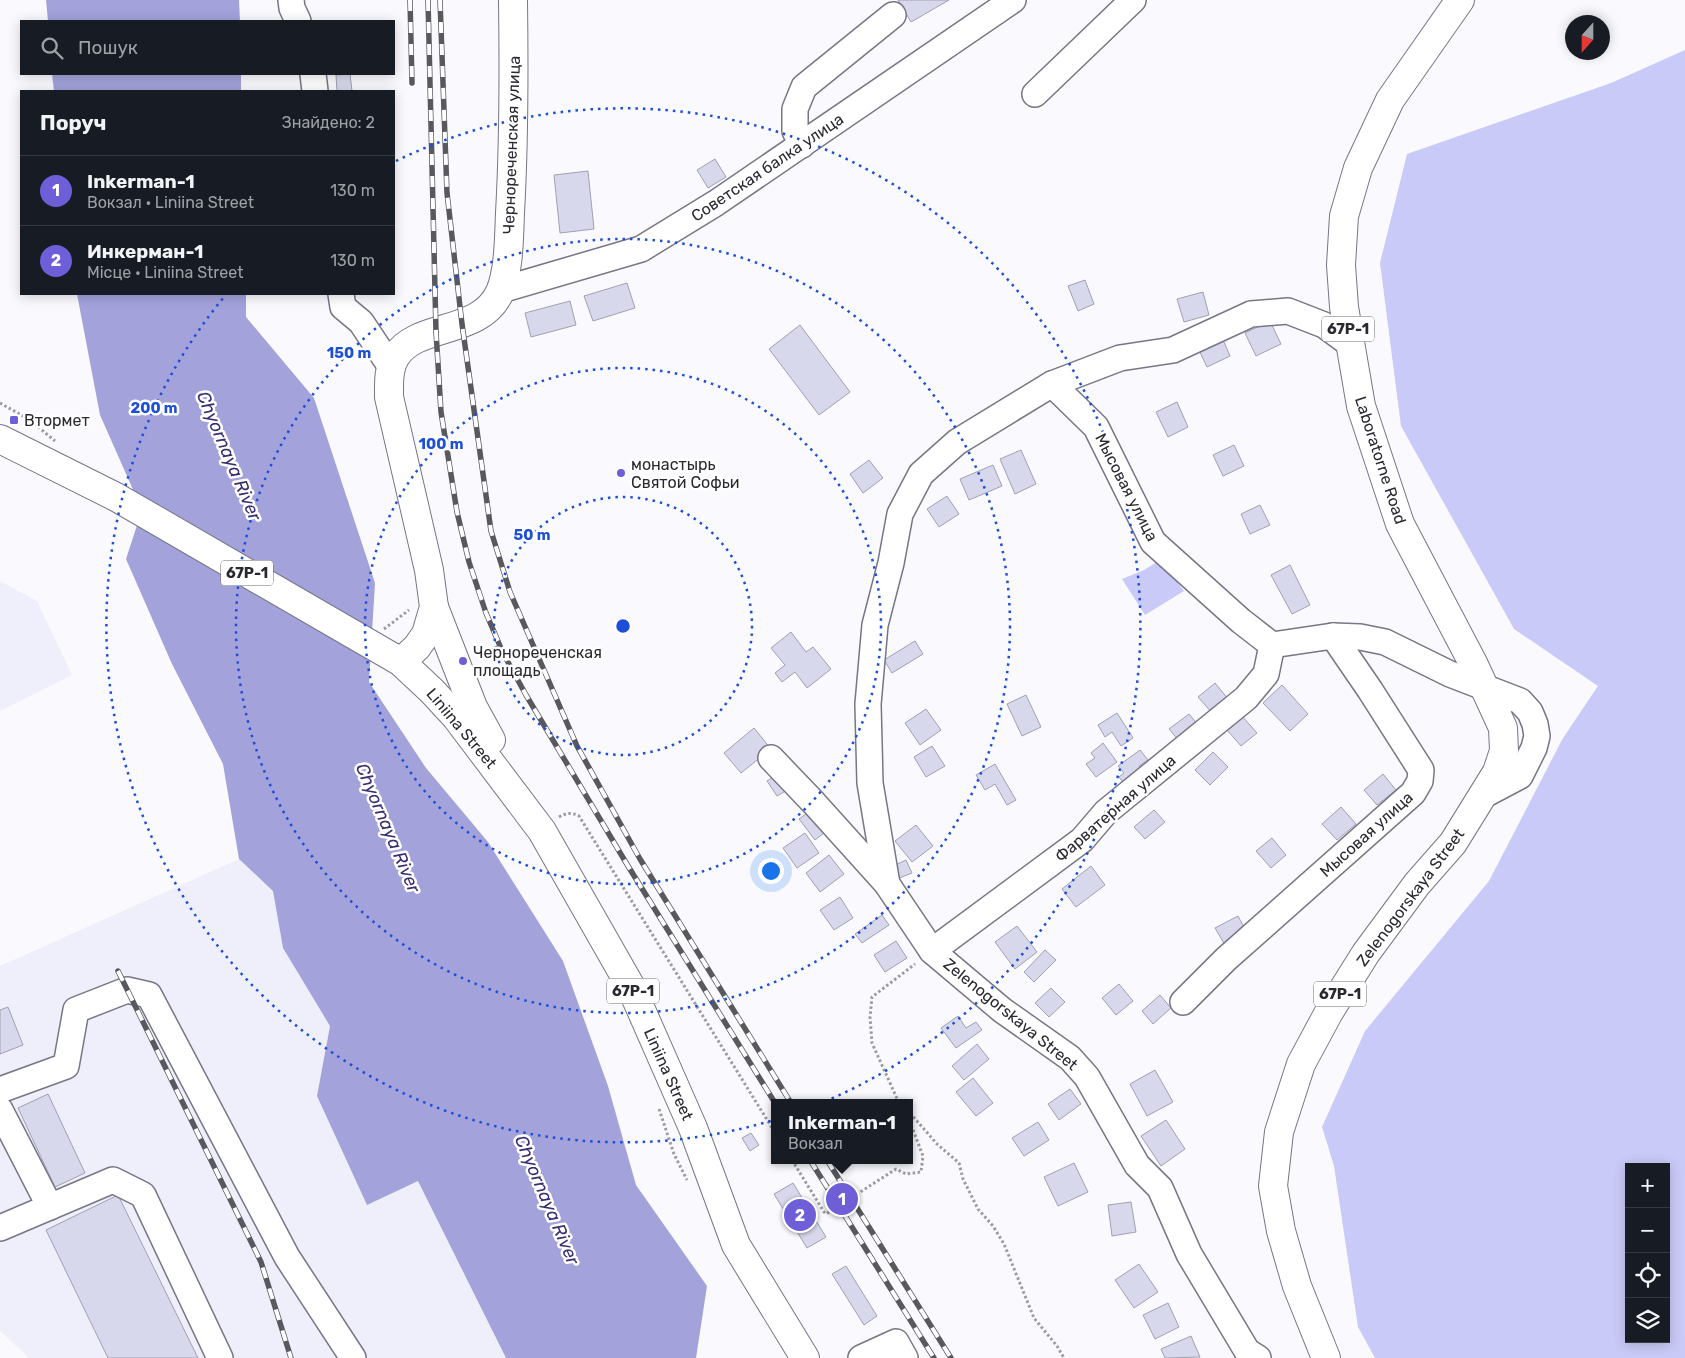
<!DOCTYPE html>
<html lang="uk">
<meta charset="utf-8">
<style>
body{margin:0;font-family:Rubik,sans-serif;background:#20242c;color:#f1f3f6}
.controls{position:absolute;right:15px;bottom:15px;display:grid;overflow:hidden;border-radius:0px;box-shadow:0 2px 12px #0003}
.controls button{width:45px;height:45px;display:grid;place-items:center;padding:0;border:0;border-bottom:1px solid #363941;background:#171b24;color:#f1f3f6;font:25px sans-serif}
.compass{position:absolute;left:1565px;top:15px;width:45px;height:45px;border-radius:50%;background:#171b24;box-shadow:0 2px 12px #0003;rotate:201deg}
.you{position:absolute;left:770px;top:870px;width:18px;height:18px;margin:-12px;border:4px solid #fff;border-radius:50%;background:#1a73e8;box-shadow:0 0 0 8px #1a73e833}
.badge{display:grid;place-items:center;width:32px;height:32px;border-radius:50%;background:#6e5ed8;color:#fff;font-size:16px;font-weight:700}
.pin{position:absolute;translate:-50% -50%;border:2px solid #fff;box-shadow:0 1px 5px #0006}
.popup{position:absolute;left:771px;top:1099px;width:142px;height:65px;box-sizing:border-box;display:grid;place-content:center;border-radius:0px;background:#171b24;filter:drop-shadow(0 1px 4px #0005);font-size:16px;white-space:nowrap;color:#9ea1a6}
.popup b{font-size:19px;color:#f1f3f6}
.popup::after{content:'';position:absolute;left:50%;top:100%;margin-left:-10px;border:10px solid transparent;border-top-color:#171b24}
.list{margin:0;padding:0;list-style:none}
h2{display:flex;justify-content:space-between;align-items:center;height:65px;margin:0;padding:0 20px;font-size:21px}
h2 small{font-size:16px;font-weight:400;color:#9ea1a6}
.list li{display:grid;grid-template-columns:32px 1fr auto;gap:15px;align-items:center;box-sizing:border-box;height:70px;padding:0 20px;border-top:1px solid #363941}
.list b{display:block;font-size:19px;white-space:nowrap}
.list p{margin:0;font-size:16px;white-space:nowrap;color:#9ea1a6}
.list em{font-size:16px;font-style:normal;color:#9ea1a6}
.icon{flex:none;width:28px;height:28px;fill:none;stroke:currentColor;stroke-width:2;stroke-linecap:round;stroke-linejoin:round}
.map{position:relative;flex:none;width:1685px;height:1358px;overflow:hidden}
.search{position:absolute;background:#171b24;box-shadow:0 2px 12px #0003;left:20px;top:20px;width:375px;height:55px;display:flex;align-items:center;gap:12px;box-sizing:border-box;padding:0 18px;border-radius:0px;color:#9ea1a6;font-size:19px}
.panel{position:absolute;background:#171b24;box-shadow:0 2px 12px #0003;left:20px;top:90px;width:375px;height:205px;border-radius:0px}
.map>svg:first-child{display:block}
.built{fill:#eeeffa}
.green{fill:#cacaf8;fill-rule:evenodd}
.water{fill:#a3a2db}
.building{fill:#d8d8ec;stroke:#9fa0b2}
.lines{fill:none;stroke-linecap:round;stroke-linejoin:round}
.minor-casing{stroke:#767687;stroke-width:28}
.major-casing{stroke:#767687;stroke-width:30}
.path{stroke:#9b9ba0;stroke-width:3;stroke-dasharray:2.5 2.5;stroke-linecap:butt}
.minor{stroke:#fff;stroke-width:25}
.major{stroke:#fff;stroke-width:28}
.rail-casing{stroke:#58585f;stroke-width:5.5}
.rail{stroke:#fff;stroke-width:4;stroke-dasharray:11;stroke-linecap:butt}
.ring{fill:none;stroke:#1d4ed8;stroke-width:2.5;stroke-dasharray:2.5 5}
.poi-dot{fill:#6e5ed8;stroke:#fff;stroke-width:2}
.labels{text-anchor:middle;stroke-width:5;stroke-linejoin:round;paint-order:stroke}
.shield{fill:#fff;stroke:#69696e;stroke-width:1}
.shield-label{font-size:15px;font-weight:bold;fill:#292930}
.street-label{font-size:16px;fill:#292930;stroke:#fff}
.poi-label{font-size:16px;fill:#292930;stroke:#fff;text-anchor:start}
.water-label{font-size:18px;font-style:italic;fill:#372f72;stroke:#fff}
.centre{fill:#1d4ed8;stroke:#fff;stroke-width:2.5}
.ring-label{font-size:15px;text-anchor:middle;font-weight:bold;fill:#1d4ed8;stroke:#fff;stroke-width:5;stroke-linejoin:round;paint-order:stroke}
</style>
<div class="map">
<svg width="1685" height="1358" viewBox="0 0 1685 1358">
<rect width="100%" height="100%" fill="#fafafe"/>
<!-- built -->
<g class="built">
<polygon points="0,581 37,601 72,675 0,711"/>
<polygon points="239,859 273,891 283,948 330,1026 317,1096 367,1204 418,1180 506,1358 29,1358 0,1331 0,966"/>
</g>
<!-- green -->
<g class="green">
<path d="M1685,50V1358H1375L1358,1327L1334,1166L1322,1127L1365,1031L1489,881L1563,738L1598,686L1514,629L1401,426L1380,263L1407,154L1611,83ZM1629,1167H1666V1339H1629Z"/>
<polygon points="1160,560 1184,591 1145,615 1122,579 1144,570"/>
</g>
<!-- water -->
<g class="water">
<polygon points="46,0 239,0 240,21 48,21"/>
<polygon points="52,74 241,74 241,91 54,91"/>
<polygon points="77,294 246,294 246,317 314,398 375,583 369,682 426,768 488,842 563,961 608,1086 636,1185 707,1286 696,1358 506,1358 418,1181 367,1205 317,1096 330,1026 283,948 273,891 239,859 223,764 172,664 126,559 142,510 100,415"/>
</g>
<!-- building -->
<g class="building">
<polygon points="898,0 949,0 911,22"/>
<polygon points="350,74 352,91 337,91 336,75"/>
<polygon points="715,159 726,177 708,188 697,170"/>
<polygon points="588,171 594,229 560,233 554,175"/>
<polygon points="1085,280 1094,304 1078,311 1068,286"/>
<polygon points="627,283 635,308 593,321 584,296"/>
<polygon points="1203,292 1209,315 1184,322 1177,299"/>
<polygon points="570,301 576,325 531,337 525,313"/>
<polygon points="1270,321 1281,344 1256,356 1245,333"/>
<polygon points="800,325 850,392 819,415 769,349"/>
<polygon points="1221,335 1230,356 1207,367 1197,346"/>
<polygon points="1177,402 1188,427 1168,437 1156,412"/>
<polygon points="1234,445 1244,466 1223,476 1213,455"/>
<polygon points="1021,450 1036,484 1015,494 1000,459"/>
<polygon points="869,460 883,478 863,493 850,474"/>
<polygon points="993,465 1002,486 969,500 960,479"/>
<polygon points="947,496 959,514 939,527 927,509"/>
<polygon points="1260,505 1270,525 1250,534 1241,514"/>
<polygon points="1290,565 1310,605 1292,614 1271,575"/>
<polygon points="791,632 806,652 813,647 831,669 807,688 795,672 782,682 775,673 785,665 771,648"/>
<polygon points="915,641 923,654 892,673 884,660"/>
<polygon points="1215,683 1229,700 1213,714 1198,697"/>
<polygon points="1282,685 1308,714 1290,731 1263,703"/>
<polygon points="1026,695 1041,727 1022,736 1007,704"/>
<polygon points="926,709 941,730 920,745 905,723"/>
<polygon points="1117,713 1133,738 1121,746 1112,732 1105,737 1098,725"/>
<polygon points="1189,714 1199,726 1180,742 1169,729"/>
<polygon points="1242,716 1257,733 1241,746 1227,730"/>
<polygon points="754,728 771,749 741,773 724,753"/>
<polygon points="1103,743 1117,762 1096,777 1086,764 1095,758 1091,753"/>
<polygon points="932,746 945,766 926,777 914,757"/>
<polygon points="1140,750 1148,760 1139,766 1147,775 1128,789 1119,777 1124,773 1118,766"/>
<polygon points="1213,752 1228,767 1210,785 1195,770"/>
<polygon points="995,764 1016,800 1007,805 995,784 985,790 976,775"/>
<polygon points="778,774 789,789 777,796 767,781"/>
<polygon points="1383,774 1396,790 1377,805 1364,790"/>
<polygon points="1341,807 1356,824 1337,840 1322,824"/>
<polygon points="814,808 829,829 815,840 799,819"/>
<polygon points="1154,810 1165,822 1145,839 1134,827"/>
<polygon points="916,825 933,846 912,862 895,841"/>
<polygon points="805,833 819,853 797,868 783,848"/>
<polygon points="1272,838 1286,855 1271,868 1256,851"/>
<polygon points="829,855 844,874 820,892 806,873"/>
<polygon points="906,860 912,873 892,881 887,869"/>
<polygon points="1091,866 1105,885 1076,907 1062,889"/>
<polygon points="840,897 853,918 834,930 820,910"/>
<polygon points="882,915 889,925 862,943 855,934"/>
<polygon points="1238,916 1247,933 1225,945 1215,928"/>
<polygon points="1017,926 1037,952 1015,969 995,942"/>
<polygon points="896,941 907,958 885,972 874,955"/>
<polygon points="1045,950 1056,960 1034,982 1024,972"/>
<polygon points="1119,984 1133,1001 1116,1015 1102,998"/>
<polygon points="1051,988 1065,1002 1049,1017 1035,1003"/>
<polygon points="1160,995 1171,1008 1153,1024 1142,1011"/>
<polygon points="8,1007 23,1045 0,1054 0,1010"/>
<polygon points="958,1016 966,1028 976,1022 982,1030 956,1048 941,1028"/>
<polygon points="977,1044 989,1059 964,1080 952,1066"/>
<polygon points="1155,1070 1173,1102 1147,1116 1130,1084"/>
<polygon points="973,1078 993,1103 976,1116 956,1092"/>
<polygon points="1070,1089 1081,1104 1059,1120 1048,1104"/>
<polygon points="48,1094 85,1173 55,1187 18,1108"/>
<polygon points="1166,1120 1185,1149 1161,1166 1141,1136"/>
<polygon points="1038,1122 1049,1140 1024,1156 1012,1138"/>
<polygon points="751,1133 759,1145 750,1151 742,1138"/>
<polygon points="1074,1163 1088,1192 1058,1206 1044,1177"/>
<polygon points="793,1183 826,1237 807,1248 774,1194"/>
<polygon points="118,1195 198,1358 108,1358 46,1230"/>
<polygon points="1131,1202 1136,1232 1112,1236 1108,1205"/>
<polygon points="1139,1264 1158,1292 1134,1308 1115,1280"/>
<polygon points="846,1266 877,1316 864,1325 832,1274"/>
<polygon points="1168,1303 1179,1327 1155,1339 1143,1315"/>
<polygon points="1191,1336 1200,1357 1165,1358 1161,1349"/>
</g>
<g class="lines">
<!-- minor casing -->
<g class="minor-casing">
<g id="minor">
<polyline points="291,0 292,8 298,21"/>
<polyline points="313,74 315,91"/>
<polyline points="1035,94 1133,0"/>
<polyline points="802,145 795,131 795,109 804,87 893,15"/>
<polyline points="501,290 641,249 716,203 1013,0"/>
<polyline points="341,294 343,307 361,322 391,367"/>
<polyline points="1052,384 1096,427 1153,542 1241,621 1272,645 1333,636 1360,637 1385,642 1450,674 1520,701 1530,712 1535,724 1537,736 1534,748 1520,776 1484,795"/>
<polyline points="771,758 814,803 887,884"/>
<polyline points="932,951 1082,840 1106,812 1246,698 1266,674 1272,645"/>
<polyline points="1183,1002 1226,959 1413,793 1420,781 1421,770 1370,690 1333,636"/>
<polyline points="0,1090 66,1066 76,1010 127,990 149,995 287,1257 353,1358"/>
<polyline points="0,1110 50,1207"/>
<polyline points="0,1228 113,1180 143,1195 220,1358"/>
<polyline points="861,1358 896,1342 905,1358"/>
<polyline points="1258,1358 1247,1351 1189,1254 1160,1188 1137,1165 1087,1077 1070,1058 1002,1010 932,951 887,884 870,783 868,704 875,625 891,563 900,514 921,474 957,442 1052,384 1120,358 1173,350 1251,314 1288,311 1324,325 1350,344"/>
</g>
</g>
<!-- major casing -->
<g class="major-casing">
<g id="major">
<polyline points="0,439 116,497 401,662 432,691 456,717 542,831 631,987 693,1128 736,1245 805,1358"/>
<polyline points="434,607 473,707 491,740"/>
<path d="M401,662L417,647L426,634L434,607L429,570L389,397C389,384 388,368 396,356C418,322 480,336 500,292C509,271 509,237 510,213C514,142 514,71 513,0"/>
<polyline points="1326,1358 1297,1286 1281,1231 1273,1186 1279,1132 1301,1064 1329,1012 1366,953 1417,884 1453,843 1497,772 1504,751 1503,728 1474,665 1400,524 1361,406 1344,307 1341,265 1344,216 1358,168 1390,100 1460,0"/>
</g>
</g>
<!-- path -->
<g class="path">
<polyline points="0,403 30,420 55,441"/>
<polyline points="384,629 409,610"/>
<path d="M559,817C566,813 571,812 579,816L774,1131"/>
<polyline points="899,1103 872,1043 870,1017 872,997 915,964"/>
<polyline points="659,1109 674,1154 687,1180"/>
<polyline points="910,1113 937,1144 959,1163 963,1179 978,1209 993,1226 1004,1244 1034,1318 1057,1346 1064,1358"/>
<polyline points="792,1160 824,1212 826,1214 896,1169 906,1174 921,1172 923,1156 910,1122"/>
</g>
<!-- minor -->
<use href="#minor" class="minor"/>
<!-- major -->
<use href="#major" class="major"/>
<!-- rail casing -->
<g class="rail-casing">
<g id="rail">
<polyline points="410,0 412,83"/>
<polyline points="428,0 436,332 441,412 457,512 469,562 486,613 503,653 526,695 628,866 775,1103"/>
<polyline points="440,0 447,193 462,324 491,531 510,592 577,746 640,859 791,1103"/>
<polyline points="118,971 261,1262 291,1358"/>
<polyline points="810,1160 934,1358"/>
<polyline points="827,1160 951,1358"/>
</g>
</g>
<!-- rail -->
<use href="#rail" class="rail"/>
</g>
<!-- distance rings -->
<g class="ring">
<circle cx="623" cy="626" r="129"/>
<circle cx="623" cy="626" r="258"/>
<circle cx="623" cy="626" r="387"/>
<path d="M396 161A517 517 0 1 1 224 297"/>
</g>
<!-- markers -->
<g class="poi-dot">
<rect x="9" y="415" width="10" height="10" rx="2.5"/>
<circle cx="621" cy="473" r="5"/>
<circle cx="463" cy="661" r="5"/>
</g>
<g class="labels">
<!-- shield labels -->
<g class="shield">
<rect x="1322" y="316.5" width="52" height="25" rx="4"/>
<rect x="221" y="560.5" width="52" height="25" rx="4"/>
<rect x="607" y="978.5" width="52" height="25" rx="4"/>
<rect x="1314" y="981.5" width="52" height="25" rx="4"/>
</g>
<g class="shield-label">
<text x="1348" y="334">67Р-1</text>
<text x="247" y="578">67Р-1</text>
<text x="633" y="996">67Р-1</text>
<text x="1340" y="999">67Р-1</text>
</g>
<!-- street labels -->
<g class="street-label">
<text transform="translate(511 145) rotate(-88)" y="6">Чернореченская улица</text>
<text transform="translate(767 167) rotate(-34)" y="6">Советская балка улица</text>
<text transform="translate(1381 460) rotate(72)" y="6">Laboratorne Road</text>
<text transform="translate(1127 487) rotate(63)" y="6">Мысовая улица</text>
<text transform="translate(462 728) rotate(50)" y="6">Liniina Street</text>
<text transform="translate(1115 808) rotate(-41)" y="6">Фарватерная улица</text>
<text transform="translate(1366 834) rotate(-42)" y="6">Мысовая улица</text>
<text transform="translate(1410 897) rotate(-53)" y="6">Zelenogorskaya Street</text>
<text transform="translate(1011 1014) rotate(39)" y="6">Zelenogorskaya Street</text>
<text transform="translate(669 1074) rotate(66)" y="6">Liniina Street</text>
</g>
<!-- poi labels -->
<g class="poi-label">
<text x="24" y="426">Втормет</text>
<text x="631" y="470">монастырь<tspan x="631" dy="18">Святой Софьи</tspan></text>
<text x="473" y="658">Чернореченская<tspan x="473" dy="18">площадь</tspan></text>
</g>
<!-- water labels -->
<g class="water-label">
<text transform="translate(229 456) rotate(67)" y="6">Chyornaya River</text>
<text transform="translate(388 828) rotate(67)" y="6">Chyornaya River</text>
<text transform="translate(547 1200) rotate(67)" y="6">Chyornaya River</text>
</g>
</g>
<circle cx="623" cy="626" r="8" class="centre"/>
<g class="ring-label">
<text x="349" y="358">150 m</text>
<text x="154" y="413">200 m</text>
<text x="441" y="449">100 m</text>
<text x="532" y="540">50 m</text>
</g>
</svg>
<div class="controls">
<button>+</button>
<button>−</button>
<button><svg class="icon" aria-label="locate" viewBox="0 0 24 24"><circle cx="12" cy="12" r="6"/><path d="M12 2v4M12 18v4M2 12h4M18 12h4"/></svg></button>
<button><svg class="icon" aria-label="layers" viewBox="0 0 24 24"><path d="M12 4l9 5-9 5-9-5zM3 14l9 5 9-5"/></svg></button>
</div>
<svg class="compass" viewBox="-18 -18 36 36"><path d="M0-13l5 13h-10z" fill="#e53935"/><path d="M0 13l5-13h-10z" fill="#9ea1a6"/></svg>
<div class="you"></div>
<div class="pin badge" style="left:842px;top:1199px">1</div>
<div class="popup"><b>Inkerman-1</b>Вокзал</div>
<div class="pin badge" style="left:800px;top:1215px">2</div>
<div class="search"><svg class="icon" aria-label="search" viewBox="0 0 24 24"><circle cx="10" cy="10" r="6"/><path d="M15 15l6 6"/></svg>Пошук</div>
<section class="panel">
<h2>Поруч<small>Знайдено: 2</small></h2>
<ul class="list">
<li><span class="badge">1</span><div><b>Inkerman-1</b><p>Вокзал · Liniina Street</p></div><em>130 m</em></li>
<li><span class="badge">2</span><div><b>Инкерман-1</b><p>Місце · Liniina Street</p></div><em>130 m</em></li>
</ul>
</section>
</div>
